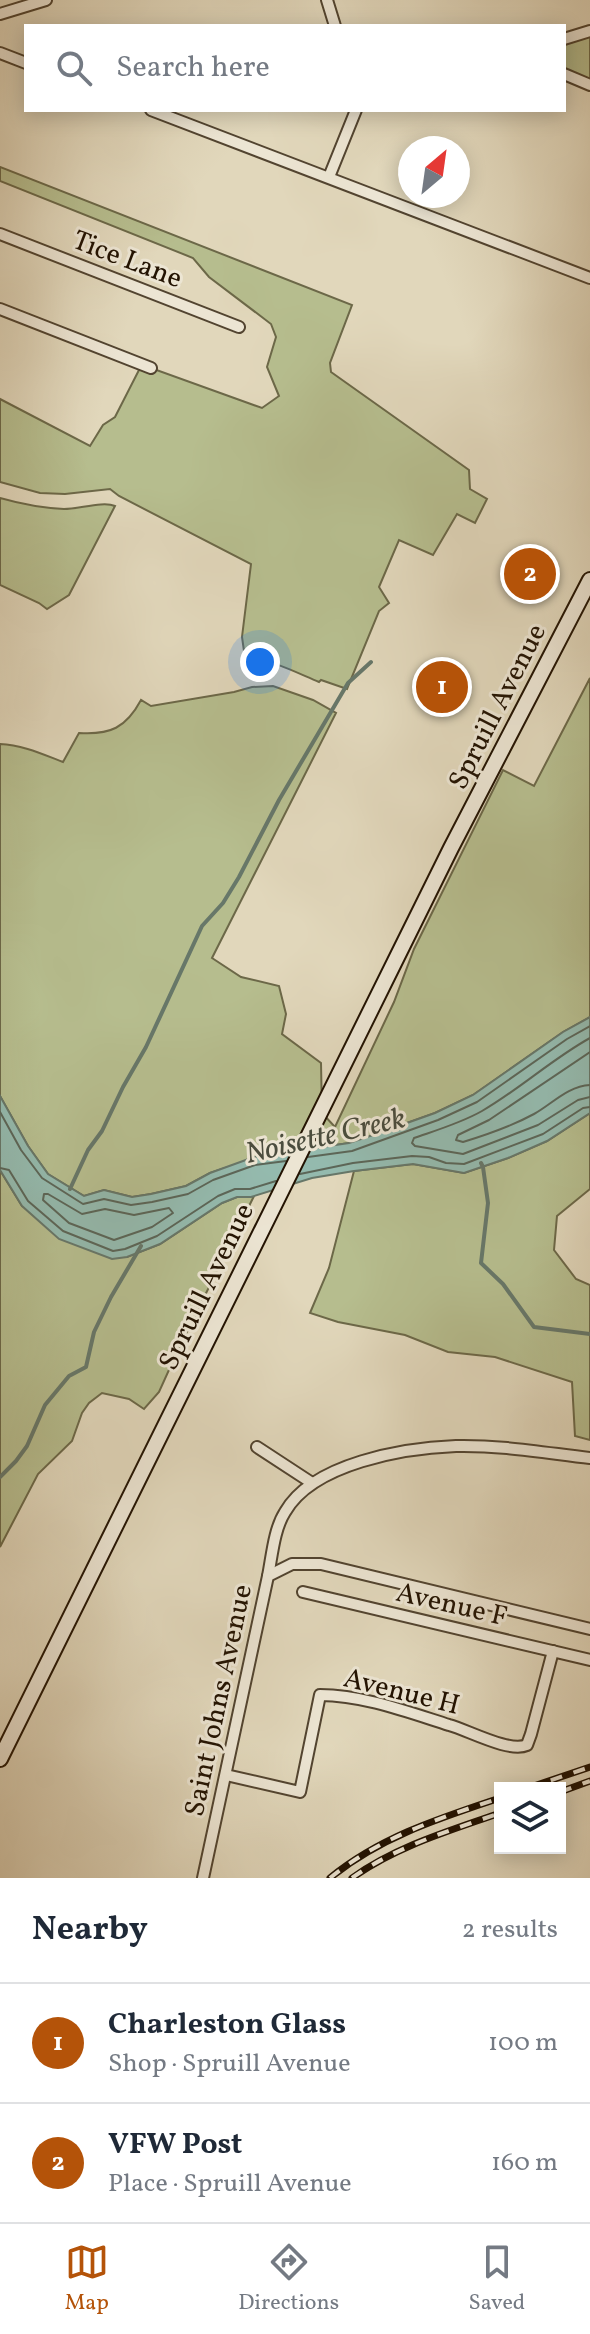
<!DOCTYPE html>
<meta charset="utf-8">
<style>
body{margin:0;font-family:Vollkorn,serif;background:#f6f6f7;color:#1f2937}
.controls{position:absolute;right:24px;bottom:24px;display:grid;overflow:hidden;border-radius:0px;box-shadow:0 4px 20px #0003}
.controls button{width:72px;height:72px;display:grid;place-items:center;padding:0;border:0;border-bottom:2px solid #e0e1e3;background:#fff;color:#1f2937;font:40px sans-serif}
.compass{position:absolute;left:398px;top:136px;width:72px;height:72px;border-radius:50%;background:#fff;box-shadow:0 4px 20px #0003;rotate:29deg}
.you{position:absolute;left:260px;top:662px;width:28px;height:28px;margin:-20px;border:6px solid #fff;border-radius:50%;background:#1a73e8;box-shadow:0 0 0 12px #1a73e833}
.badge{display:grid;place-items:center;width:52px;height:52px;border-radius:50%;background:#b45309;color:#fff;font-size:26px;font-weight:700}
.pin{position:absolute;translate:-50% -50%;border:4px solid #fff;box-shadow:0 2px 8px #0006}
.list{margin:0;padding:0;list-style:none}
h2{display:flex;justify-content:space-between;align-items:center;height:104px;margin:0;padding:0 32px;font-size:34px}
h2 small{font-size:26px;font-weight:400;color:#747a83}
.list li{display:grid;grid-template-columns:52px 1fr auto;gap:24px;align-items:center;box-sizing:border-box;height:120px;padding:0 32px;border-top:2px solid #e0e1e3}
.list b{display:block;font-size:30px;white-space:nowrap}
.list p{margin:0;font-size:26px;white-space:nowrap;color:#747a83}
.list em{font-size:26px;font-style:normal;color:#747a83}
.icon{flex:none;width:44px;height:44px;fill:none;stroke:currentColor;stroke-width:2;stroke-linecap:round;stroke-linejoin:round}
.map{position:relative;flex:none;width:590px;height:1878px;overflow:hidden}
.search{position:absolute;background:#fff;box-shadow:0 4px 20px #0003;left:24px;right:24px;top:24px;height:88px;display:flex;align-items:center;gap:20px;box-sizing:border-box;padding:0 28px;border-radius:0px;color:#747a83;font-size:30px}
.sheet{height:344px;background:#fff}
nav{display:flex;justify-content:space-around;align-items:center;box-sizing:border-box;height:112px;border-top:2px solid #e0e1e3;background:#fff;font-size:22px;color:#747a83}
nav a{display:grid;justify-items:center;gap:4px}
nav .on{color:#b45309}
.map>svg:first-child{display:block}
.green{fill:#b6bd8e;stroke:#6c6848;stroke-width:2}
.water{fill:#94baae;stroke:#677769;stroke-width:2}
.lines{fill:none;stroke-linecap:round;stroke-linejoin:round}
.shore{stroke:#5c6658;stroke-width:2}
.stream{stroke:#677769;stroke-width:4}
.street-casing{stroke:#524430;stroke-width:14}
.secondary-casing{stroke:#231302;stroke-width:18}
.street{stroke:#ece5d3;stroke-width:10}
.secondary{stroke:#ece5d3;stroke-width:14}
.rail-casing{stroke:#231302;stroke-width:7}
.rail{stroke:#ece5d3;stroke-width:4;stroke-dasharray:12;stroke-linecap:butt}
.labels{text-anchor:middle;stroke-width:6;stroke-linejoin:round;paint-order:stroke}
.street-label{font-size:28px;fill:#231302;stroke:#ece5d3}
.water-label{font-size:30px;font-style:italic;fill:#4b4d3e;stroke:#ece5d3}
</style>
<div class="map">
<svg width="590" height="1878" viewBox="0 0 590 1878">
<rect width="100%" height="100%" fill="#e1d7bb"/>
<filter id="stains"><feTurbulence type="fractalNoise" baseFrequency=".0025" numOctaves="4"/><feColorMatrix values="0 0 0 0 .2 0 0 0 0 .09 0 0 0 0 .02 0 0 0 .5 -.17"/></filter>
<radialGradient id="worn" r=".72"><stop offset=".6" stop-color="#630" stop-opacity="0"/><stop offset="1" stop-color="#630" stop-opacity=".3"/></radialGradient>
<!-- green -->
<g class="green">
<polygon points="590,34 590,82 564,71 564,42"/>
<path d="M0,167L352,305L330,363L331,372L469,470L470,489L487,499L475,523L457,514L433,555L399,540L379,587L389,603L379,611L347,689L321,680L319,682C295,672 271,659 245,658L242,637L251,564L119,496L110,489L65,494L40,493L0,482V399L90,446L103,425L115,417L140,368H151L262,408L279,396L267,367L276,337L271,324L209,277L193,258L0,181Z"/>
<path d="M0,498C21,504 42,508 64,509C79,509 103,501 115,506L69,595L47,609L39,603L0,585Z"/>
<path d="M590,678V1017L563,1032L473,1095L435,1113L376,1134L349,1143L290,1152L225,1168L210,1173L186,1186L151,1194L132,1197L104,1190L84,1196L48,1174L28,1146L0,1096V744C22,745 42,754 63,762L79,733C110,735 126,728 141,700L151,706L234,692L252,687L273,686L313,700L336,713L212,958L241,977L279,986L286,1014L282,1034L321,1063L322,1113L335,1127L394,1002L414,949L503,770L534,786Z"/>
<polygon points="590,1113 590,1189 557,1216 554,1250 576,1279 590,1285 590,1440 575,1436 572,1382 495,1357 448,1352 405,1335 338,1322 310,1313 329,1268 354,1171 413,1164 464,1173 508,1158 547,1141"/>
<polygon points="0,1170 22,1206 127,1257 160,1244 222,1203 237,1197 254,1196 178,1350 159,1392 144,1409 129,1399 102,1393 89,1403 82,1413 72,1441 38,1474 0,1547"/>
</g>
<!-- water -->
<polygon class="water" points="590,1017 590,1113 547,1141 508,1158 464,1173 413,1164 354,1171 312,1178 251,1197 237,1197 222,1203 160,1244 127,1257 112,1259 59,1239 22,1206 0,1170 0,1096 28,1146 48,1174 84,1196 104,1190 132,1197 151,1194 186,1186 210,1173 254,1157 349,1143 376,1134 435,1113 473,1095 563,1032"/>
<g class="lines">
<!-- shore -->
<g class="shore">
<path d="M590,1038C552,1059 520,1089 482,1111C461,1123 437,1130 414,1138L412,1143L415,1146L463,1154L538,1125L578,1100L590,1097"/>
<path d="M590,1052L489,1120L458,1135L456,1140L463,1142C486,1135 512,1126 534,1114C552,1104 568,1086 590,1085"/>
<polyline points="0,1112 21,1150 42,1178 83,1204 104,1199 131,1205 152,1202 188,1194 213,1180 255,1165 286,1161"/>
<polyline points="308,1157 352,1151 438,1120 477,1102 567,1039 590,1026"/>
<polyline points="0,1168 9,1170 28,1201 63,1231 113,1251 125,1249 157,1236 218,1196 235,1189 250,1189 276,1181"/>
<polyline points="300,1174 353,1163 412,1156 429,1157 446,1163 464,1164 543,1134 583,1108 590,1107"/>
<polygon points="44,1194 48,1194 82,1214 105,1209 134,1215 169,1208 173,1213 152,1227 114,1240 69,1223 43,1200"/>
</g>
<!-- stream -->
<g class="stream">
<polyline points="481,1163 483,1167 488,1203 481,1263 503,1284 534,1327 590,1334"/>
<polyline points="70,1189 88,1150 102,1131 123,1087 146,1047 202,926 223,903 239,877 279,800 348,683 371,662"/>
<polyline points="0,1477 16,1461 27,1446 45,1405 69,1376 86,1367 94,1332 111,1297 141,1246"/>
</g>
<!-- street casing -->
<g class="street-casing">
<g id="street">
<polyline points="327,0 335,26"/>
<polyline points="0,14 46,0"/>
<polyline points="564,39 590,31"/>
<polyline points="0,53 26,63"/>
<polyline points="564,74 590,85"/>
<polyline points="151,110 590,278"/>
<polyline points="329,177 356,110"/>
<polyline points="0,234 239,327"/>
<polyline points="0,309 151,368"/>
<polyline points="257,1447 312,1483"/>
<path d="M268,1576C272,1556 274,1529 285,1512C313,1463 404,1448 456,1446C501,1445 546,1453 590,1458"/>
<polyline points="303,1592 590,1660"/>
<path d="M226,1775L300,1792L320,1695C363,1695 408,1712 449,1725C468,1730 509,1753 527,1745L531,1734L553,1651"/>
<polyline points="203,1878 268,1576 292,1564 321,1564 590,1629"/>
</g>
</g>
<!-- secondary casing -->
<g class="secondary-casing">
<polyline id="secondary" points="0,1759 451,848 590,580"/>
</g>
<!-- street -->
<use href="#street" class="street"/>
<!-- secondary -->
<use href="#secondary" class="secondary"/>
<!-- rail casing -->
<g class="rail-casing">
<g id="rail">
<polyline points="528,1788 590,1767"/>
<polyline points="560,1792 590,1781"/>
<path d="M330,1878C380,1837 440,1818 500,1798"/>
<path d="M352,1878C397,1846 449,1831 500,1813"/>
</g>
</g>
<!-- rail -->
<use href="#rail" class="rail"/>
</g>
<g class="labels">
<!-- street labels -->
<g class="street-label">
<text transform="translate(128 258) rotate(21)" y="10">Tice Lane</text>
<text transform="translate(496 706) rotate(-63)" y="10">Spruill Avenue</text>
<text transform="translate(205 1286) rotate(-64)" y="10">Spruill Avenue</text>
<text transform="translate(452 1603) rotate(13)" y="10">Avenue F</text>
<text transform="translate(402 1690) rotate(14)" y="10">Avenue H</text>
<text transform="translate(217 1700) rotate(-78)" y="10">Saint Johns Avenue</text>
</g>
<!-- water labels -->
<g class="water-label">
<text transform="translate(325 1135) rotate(-13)" y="10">Noisette Creek</text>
</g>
</g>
<rect width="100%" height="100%" filter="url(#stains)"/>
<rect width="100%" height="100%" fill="url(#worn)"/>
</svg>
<div class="controls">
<button><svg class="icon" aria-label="layers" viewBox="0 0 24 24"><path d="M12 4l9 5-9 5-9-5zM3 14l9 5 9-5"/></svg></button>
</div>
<svg class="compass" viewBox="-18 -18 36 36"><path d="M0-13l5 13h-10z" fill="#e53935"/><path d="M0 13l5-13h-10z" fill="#747a83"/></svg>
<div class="you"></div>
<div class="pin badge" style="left:442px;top:687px">1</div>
<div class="pin badge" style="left:530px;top:574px">2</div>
<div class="search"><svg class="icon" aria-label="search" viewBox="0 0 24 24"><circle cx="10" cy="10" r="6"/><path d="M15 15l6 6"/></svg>Search here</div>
</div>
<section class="sheet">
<h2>Nearby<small>2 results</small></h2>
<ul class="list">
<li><span class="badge">1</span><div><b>Charleston Glass</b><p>Shop · Spruill Avenue</p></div><em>100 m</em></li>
<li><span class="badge">2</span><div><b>VFW Post</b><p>Place · Spruill Avenue</p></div><em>160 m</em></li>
</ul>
</section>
<nav>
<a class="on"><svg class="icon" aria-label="map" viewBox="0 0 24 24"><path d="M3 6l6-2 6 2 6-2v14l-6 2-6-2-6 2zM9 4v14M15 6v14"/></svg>Map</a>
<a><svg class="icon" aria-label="directions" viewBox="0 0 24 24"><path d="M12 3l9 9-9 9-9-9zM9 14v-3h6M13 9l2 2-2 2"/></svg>Directions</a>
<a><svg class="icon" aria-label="saved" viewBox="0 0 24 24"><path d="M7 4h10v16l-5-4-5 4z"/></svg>Saved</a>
</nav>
